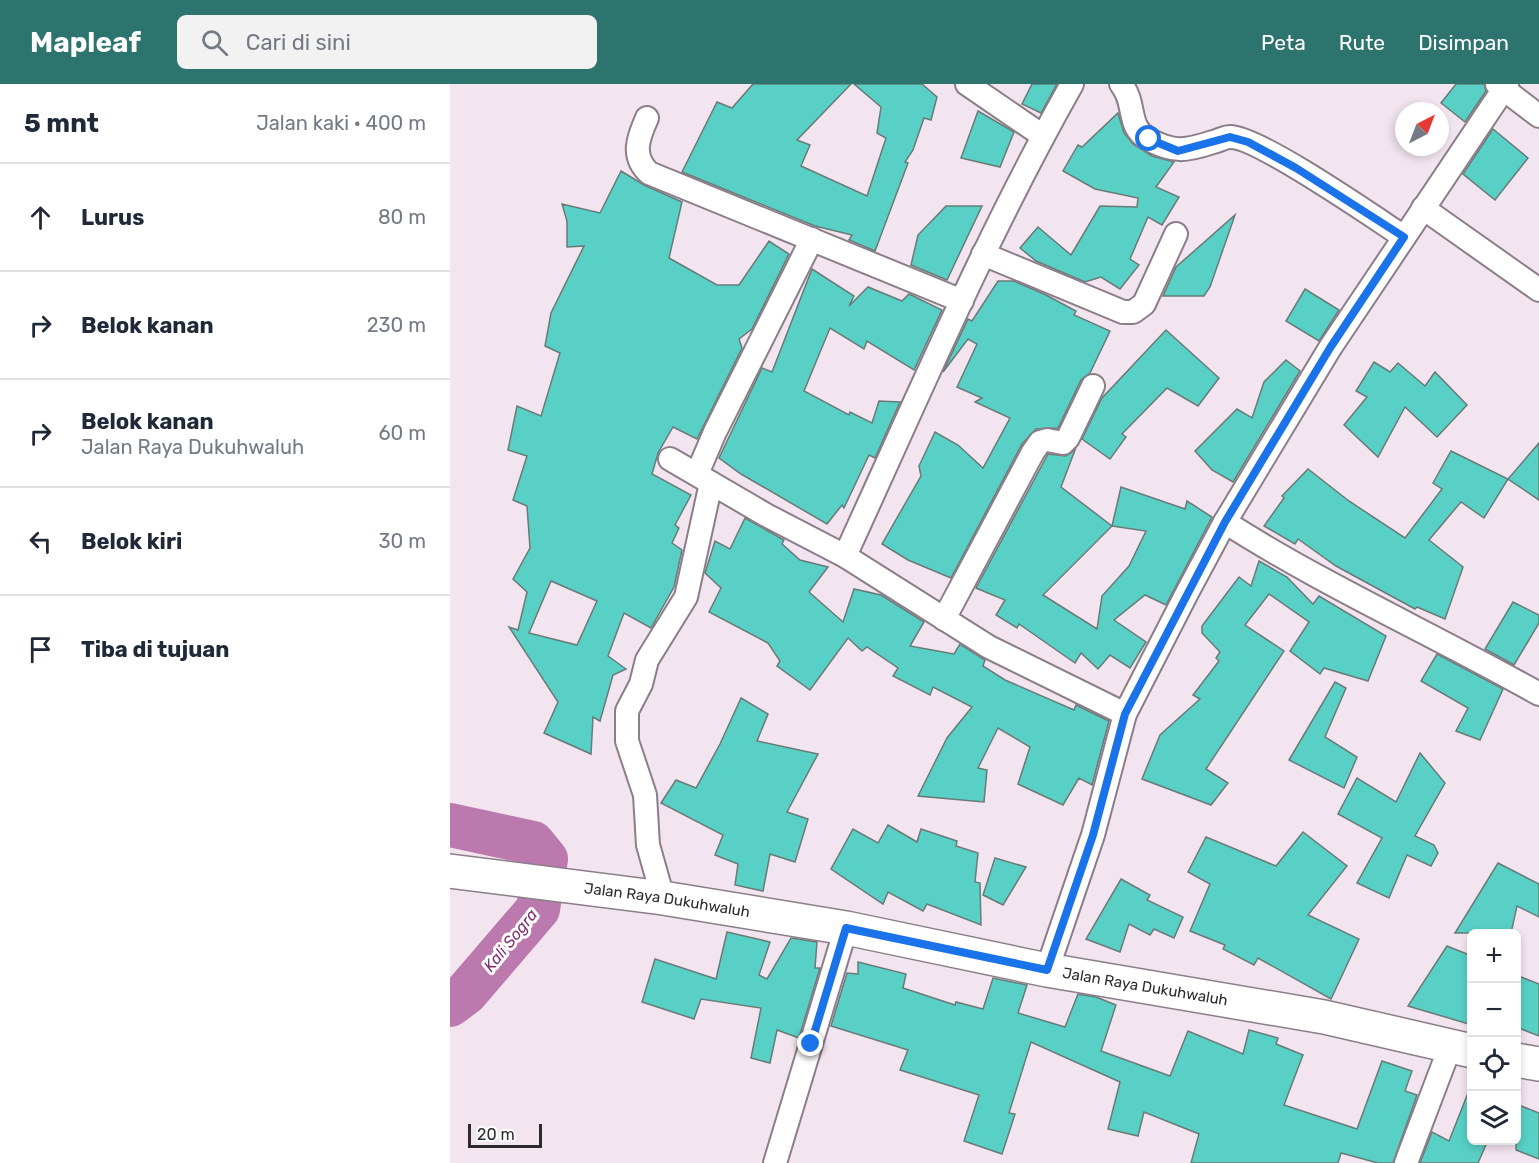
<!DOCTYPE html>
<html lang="id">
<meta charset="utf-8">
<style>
body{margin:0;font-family:Rubik,sans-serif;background:#f2f2f3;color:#1f2937}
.controls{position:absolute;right:18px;bottom:18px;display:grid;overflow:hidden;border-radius:9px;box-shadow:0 3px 9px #0003}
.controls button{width:54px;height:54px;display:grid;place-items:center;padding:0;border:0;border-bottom:2px solid #e0e1e3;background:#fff;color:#1f2937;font:30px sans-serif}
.compass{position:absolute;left:945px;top:18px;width:54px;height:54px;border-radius:50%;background:#fff;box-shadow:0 3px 9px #0003;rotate:42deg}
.scale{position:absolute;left:18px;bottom:15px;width:74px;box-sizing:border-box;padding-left:6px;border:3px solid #2f2a2e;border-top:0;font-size:16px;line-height:21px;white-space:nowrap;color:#2f2a2e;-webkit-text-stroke:4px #fff;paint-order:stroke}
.stop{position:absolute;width:18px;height:18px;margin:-14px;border:4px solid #1a73e8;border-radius:50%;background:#fff}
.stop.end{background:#1a73e8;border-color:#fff;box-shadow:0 2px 6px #0008}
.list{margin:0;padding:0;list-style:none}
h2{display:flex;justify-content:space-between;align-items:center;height:78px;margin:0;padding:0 24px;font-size:26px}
h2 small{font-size:20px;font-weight:400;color:#747a83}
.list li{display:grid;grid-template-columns:39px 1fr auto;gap:18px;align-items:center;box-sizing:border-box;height:108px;padding:0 24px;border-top:2px solid #e0e1e3}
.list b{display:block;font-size:22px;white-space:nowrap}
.list p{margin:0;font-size:20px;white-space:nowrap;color:#747a83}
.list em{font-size:20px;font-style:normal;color:#747a83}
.icon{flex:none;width:33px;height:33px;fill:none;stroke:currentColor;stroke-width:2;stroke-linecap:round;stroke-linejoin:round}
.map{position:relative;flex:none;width:1089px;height:1079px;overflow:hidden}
header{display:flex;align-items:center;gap:36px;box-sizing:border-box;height:84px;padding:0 30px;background:#2c746d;color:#fff}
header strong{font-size:28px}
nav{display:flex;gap:33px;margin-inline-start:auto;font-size:21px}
.search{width:420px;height:54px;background:#f2f2f3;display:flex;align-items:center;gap:15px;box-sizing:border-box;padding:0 21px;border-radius:9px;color:#747a83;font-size:22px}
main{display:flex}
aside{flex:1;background:#fff}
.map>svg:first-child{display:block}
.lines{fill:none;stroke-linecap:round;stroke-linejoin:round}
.river{stroke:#bb79ae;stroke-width:44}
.building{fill:#58d0c5;stroke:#697a78;stroke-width:1.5;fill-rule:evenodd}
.minor-casing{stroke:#8b7e88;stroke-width:26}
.secondary-casing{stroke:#8b7e88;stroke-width:36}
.minor{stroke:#fff;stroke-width:22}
.secondary{stroke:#fff;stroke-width:33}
.route{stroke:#1a73e8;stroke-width:8}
.labels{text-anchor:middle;stroke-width:6;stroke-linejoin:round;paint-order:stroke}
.street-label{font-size:15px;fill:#2f2a2e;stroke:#fff}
.water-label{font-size:16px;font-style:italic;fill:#803175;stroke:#fff}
</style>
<header>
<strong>Mapleaf</strong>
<div class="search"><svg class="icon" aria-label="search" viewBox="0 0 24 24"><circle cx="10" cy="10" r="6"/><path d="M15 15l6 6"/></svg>Cari di sini</div>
<nav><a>Peta</a><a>Rute</a><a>Disimpan</a></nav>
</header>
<main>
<aside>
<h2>5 mnt<small>Jalan kaki · 400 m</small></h2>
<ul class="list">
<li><svg class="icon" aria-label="ahead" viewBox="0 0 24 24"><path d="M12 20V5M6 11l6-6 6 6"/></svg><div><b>Lurus</b></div><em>80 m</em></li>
<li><svg class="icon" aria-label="right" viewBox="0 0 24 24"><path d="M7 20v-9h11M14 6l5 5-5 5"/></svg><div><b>Belok kanan</b></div><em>230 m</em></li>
<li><svg class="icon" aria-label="right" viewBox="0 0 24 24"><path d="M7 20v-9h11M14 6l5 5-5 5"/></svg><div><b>Belok kanan</b><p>Jalan Raya Dukuhwaluh</p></div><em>60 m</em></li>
<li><svg class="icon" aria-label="left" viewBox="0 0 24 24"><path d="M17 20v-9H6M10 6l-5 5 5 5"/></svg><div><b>Belok kiri</b></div><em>30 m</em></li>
<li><svg class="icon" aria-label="arrive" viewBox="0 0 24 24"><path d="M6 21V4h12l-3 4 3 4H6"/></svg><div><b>Tiba di tujuan</b></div></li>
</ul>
</aside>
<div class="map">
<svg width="1089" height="1079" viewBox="0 0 1089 1079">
<rect width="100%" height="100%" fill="#f3e5f0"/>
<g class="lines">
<!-- river -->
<polyline class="river" points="0,741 83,759 96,775 88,825 16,909 0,921"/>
</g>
<!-- building -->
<g class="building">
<polygon points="303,0 401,0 347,56 360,61 351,82 417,112 436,54 427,49 431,23 404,0 472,0 487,13 481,36 474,34 463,66 455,78 458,79 425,167 399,156 402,151 365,142 232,88 267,18 282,24"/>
<polygon points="582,0 607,0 591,29 572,20"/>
<polygon points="1006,0 1034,0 1036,7 1015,38 991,19"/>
<polygon points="528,27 564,48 550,83 511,74"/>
<polygon points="668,29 674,49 683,60 702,72 724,78 706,103 729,113 712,141 698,133 680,175 689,181 670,205 651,193 635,198 586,177 570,164 588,143 621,171 650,122 687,123 688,114 645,105 613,87 628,61 632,63"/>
<polygon points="1043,45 1078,74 1045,116 1013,90"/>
<path d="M171,87L194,101L232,118L219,174L267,201H289L319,157L339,170L302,245L289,255L292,264L247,355L223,343L208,369L202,390L241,411L225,441L229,444L222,459L232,466L224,503L201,544L174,529L158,572L176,585L163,591L150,637L143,633L141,670L94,649L108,618L59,543L68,546L77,508L63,495L80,464L77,422L63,416L77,372L58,366L67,322L91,332L110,269L95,262L101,229L134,162L117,163V137L112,120L150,129ZM101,497L147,517L127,561L79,549Z"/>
<polygon points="496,122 532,122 497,196 461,181 468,151"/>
<polygon points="785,131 760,203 754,212 713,212 726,183"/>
<polygon points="362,185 404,212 399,222 418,203 452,217 459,210 492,226 464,286 417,257 414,265 380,244 354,307 399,331 400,328 422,339 429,317 450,318 425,374 419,371 394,424 392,421 377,440 291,390 269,374 312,284 322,288"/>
<polygon points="548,197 564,197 596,211 626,227 624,231 660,247 640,289 631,296 608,344 586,345 572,360 501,494 458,476 432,460 471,392 469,382 485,348 508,361 533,384 560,334 525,318 532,314 507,303 527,260 518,255 493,288 518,235 522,237"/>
<polygon points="855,205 889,226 869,257 836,237"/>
<polygon points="716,246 769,294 748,322 717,304 672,350 676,353 660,375 632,355 652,314"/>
<polygon points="836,276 850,287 783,398 762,386 745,367 787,325 802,334 814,298"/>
<polygon points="924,278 940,288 948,279 975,302 985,288 1017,321 987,353 955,323 928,373 894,341 917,313 906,307"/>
<polygon points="1089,359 1089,416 1058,395"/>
<path d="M625,366L611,403L662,442L671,403L735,425L737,417L762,433L716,521L695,511L664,536L696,558L680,584L660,571L648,585L631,569L625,579L569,540L567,544L546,531L555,516L526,504L598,370L616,372ZM662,442L696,447L679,482L652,512L647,545L593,511Z"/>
<polygon points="1001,367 1058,395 1034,434 1011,418 979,456 1013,483 995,535 967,523 965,525 886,482 848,455 845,460 814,442 834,414 832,412 858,385 899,417 955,454 992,405 983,399"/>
<polygon points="295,434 334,456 332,460 350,476 378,483 359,508 393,538 404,505 431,511 474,538 460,562 504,570 510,560 535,576 533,582 555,596 624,626 626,621 659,637 642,701 629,694 613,721 568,700 580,663 548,644 528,684 537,686 534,718 468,712 497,654 522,623 483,603 480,611 443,592 448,584 417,563 412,567 398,554 360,606 327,582 330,577 318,559 259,528 271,504 255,489 265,457 280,465"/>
<polygon points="809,477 837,493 863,520 869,512 936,552 918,597 874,584 870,590 840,567 859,538 819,510 795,541 834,567 756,685 778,699 761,721 692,695 710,651 750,615 743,611 769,577 766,574 770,568 752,549 752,542 789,493 801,502"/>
<polygon points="1063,518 1089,531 1089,539 1064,581 1035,565"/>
<polygon points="987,570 1053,605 1030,656 1006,647 1018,624 971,597"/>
<polygon points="885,598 896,604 875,653 907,673 894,704 839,676"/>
<polygon points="291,614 318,630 307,657 368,670 337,728 358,735 345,778 320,770 313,807 285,801 288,780 265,771 273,751 211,719 226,696 246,704 270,660"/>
<polygon points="970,669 995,699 965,752 984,761 988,769 981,782 957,771 939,814 907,799 932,754 888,730 907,694 946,718"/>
<polygon points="438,741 467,758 471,745 507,757 506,762 528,769 525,798 530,799 531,841 477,820 473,827 438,808 433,820 381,785 403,745 428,759"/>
<polygon points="853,748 897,782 858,831 909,855 881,915 808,874 804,881 773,865 775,861 740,847 760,800 738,788 756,753 826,782"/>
<polygon points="545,774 576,783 553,821 533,811"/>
<polygon points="1048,779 1089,800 1089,833 1067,822 1061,849 1005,849"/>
<polygon points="671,795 700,811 697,816 733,833 724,854 704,845 700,851 679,840 670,868 636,855"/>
<polygon points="277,848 320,858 309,891 317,895 341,854 367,858 365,884 370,884 349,954 327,946 320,979 301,974 311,924 251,915 244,935 192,918 205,875 266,895"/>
<polygon points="997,862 1022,872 1022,941 958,922"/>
<polygon points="408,878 456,890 453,904 505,921 506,918 533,925 543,894 577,901 568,929 615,943 628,910 646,913 666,921 651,967 720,992 738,947 793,970 799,946 828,954 826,960 853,971 834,1021 907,1045 932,977 962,987 955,1007 967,1011 943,1079 928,1079 891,1069 888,1079 741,1079 749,1050 694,1028 688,1052 658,1045 670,998 581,958 559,1029 565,1030 552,1070 514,1057 529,1011 450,986 458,966 381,942 397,889 408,890"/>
<polygon points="1066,891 1089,900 1089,952 1066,943"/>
<polygon points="1020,1004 1022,1056 1038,1056 1028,1079 970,1079 982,1048 999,1057"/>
<polygon points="1066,1020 1089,1029 1089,1075 1066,1066"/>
</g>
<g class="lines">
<!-- minor casing -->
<g class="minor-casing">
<g id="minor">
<polyline points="517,0 593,52"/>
<path d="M671,0C687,20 676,42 698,55C723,69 736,67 763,58C768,57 775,53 780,53C807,52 925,134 954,153"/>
<polyline points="1047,0 1089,32"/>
<path d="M197,34C188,54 181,72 199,89L512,217"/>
<polyline points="973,124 1089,206"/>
<polyline points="533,170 673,228 683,228 694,220 726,150"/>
<polyline points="220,375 316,431 395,472 539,563 675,630"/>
<polyline points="247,390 265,348 362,155"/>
<path d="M775,438C875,502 985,551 1089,610"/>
<path d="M395,472C468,313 536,152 622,0"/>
<polyline points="494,535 583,368 590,358 597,356 613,359 618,354 643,302"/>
<polyline points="213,814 198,761 195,711 177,657 177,627 191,600 197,576 236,513 261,399"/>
<polyline points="597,886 643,751 675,630 737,509 775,438 880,264 1057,0"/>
<polyline points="325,1079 396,844"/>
<polyline points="956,1079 1000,963"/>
</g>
</g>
<!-- secondary casing -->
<g class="secondary-casing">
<g id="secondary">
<path id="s1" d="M0,787L213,814L396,844L597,886L874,933L1022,967"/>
<polyline points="1066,976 1089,980"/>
</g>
</g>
<!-- minor -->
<use href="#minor" class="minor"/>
<!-- secondary -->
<use href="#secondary" class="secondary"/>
</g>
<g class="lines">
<!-- route -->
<polyline class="route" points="361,960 396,844 597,886 643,751 675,630 775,438 880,264 954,153 846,84 798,58 780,53 728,67 699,55"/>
</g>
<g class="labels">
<!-- street labels -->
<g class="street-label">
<text dy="5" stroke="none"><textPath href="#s1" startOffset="219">Jalan Raya Dukuhwaluh</textPath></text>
<text dy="5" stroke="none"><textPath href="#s1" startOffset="705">Jalan Raya Dukuhwaluh</textPath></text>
</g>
<!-- water labels -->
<g class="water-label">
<text transform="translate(60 856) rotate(-51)" y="6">Kali Sogra</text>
</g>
</g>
</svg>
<div class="controls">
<button>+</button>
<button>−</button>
<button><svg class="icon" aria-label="locate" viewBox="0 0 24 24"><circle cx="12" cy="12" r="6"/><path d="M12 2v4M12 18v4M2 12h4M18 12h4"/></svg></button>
<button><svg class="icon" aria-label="layers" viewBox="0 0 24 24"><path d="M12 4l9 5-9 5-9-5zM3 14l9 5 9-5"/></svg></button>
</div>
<svg class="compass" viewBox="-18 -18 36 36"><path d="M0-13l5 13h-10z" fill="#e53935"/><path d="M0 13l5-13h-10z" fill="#747a83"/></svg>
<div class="scale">20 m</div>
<div class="stop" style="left:699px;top:55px"></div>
<div class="stop end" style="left:361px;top:960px"></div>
</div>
</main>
